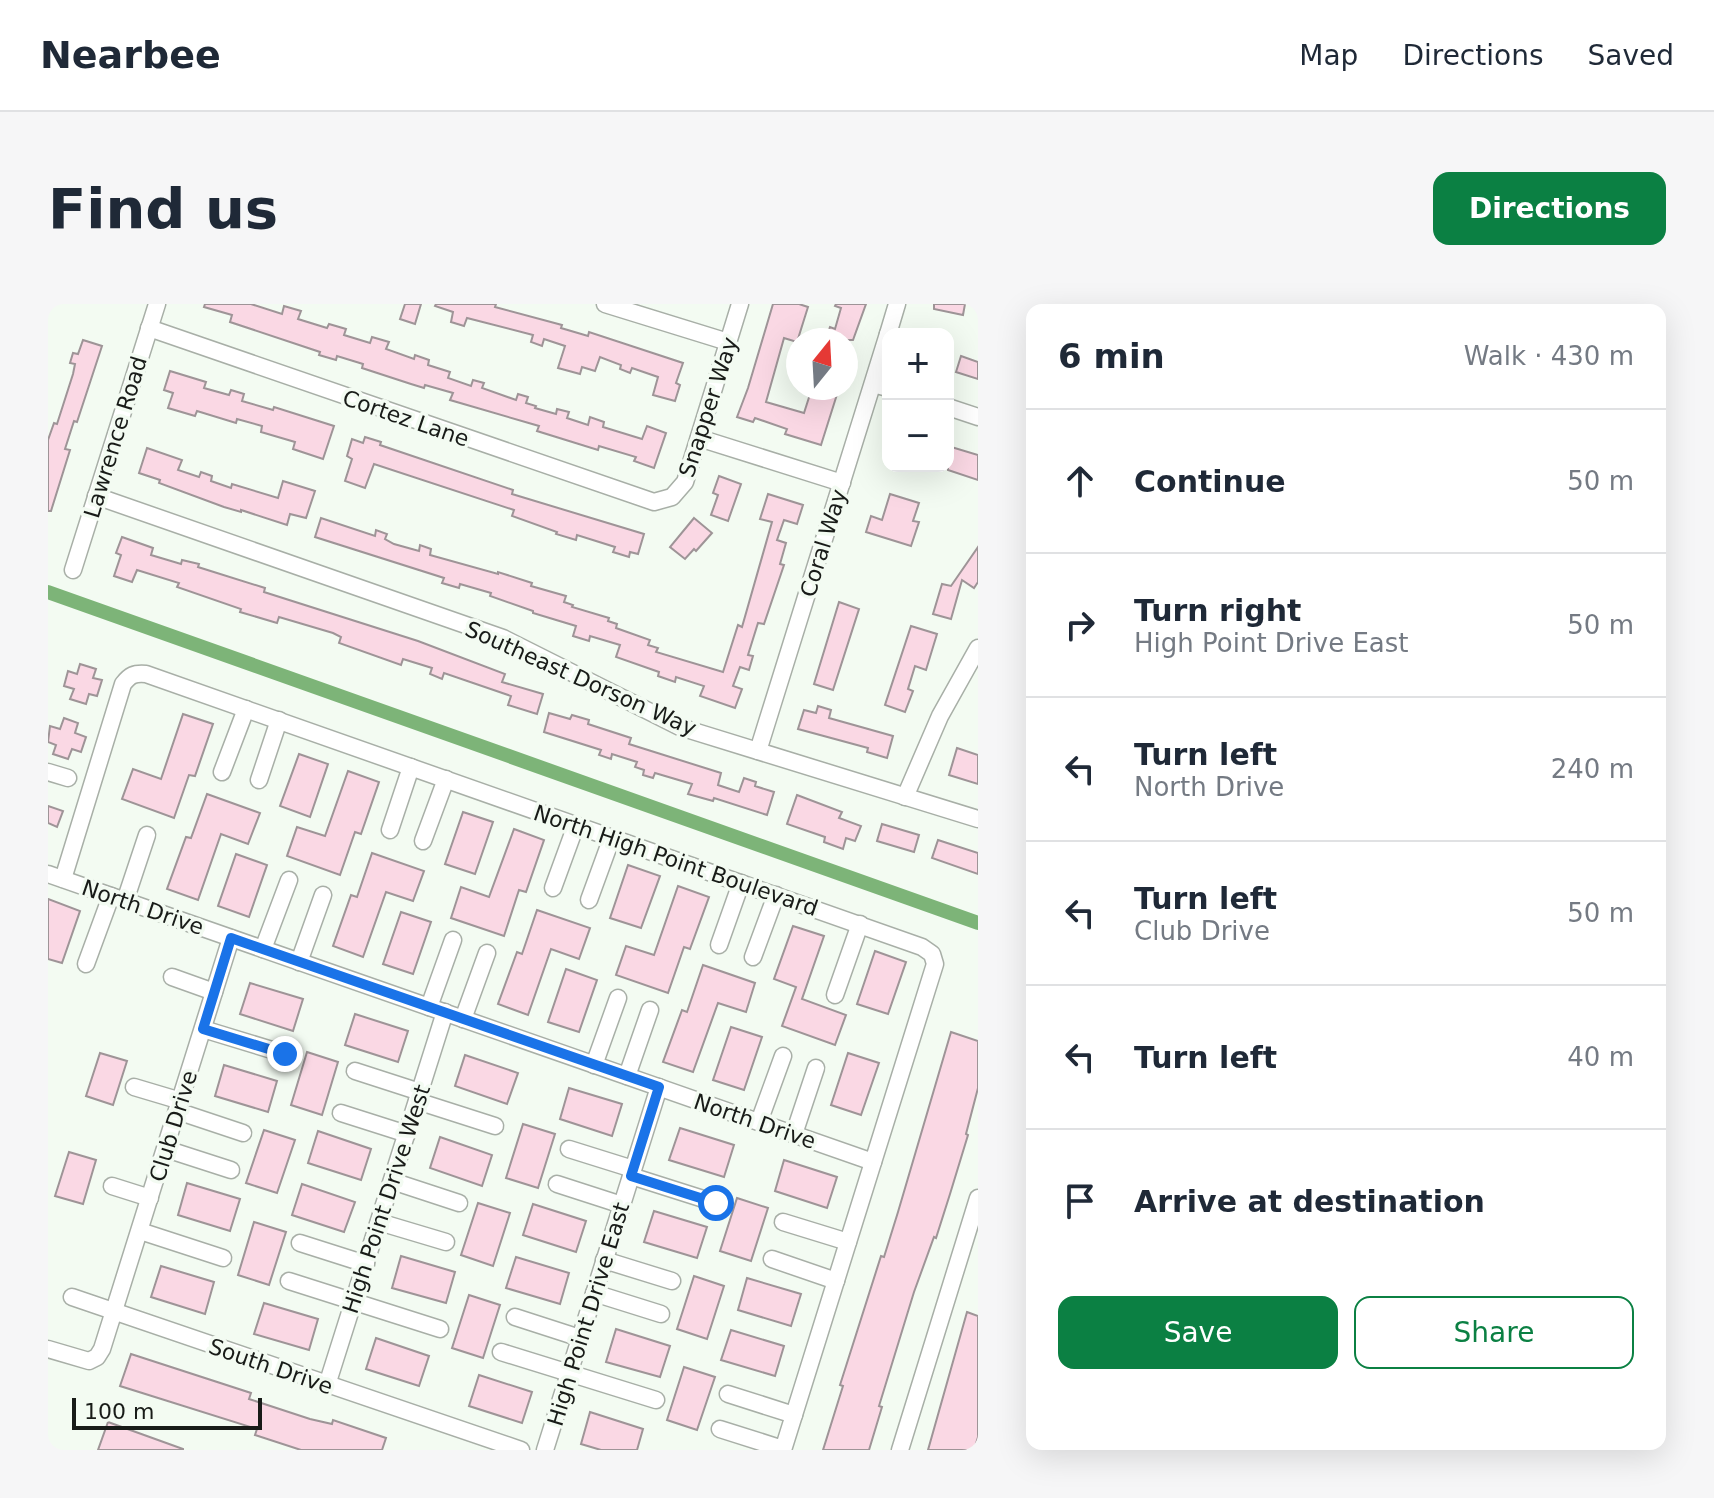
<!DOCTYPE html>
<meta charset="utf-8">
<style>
body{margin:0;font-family:"DejaVu Sans",sans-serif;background:#f6f6f7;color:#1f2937}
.controls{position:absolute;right:24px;top:24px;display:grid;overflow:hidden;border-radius:16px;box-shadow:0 8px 32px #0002}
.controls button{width:72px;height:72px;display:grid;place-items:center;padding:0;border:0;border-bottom:2px solid #e0e1e3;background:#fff;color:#1f2937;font:40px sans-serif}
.compass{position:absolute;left:738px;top:24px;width:72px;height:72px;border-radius:50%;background:#fff;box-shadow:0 8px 32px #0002;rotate:18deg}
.scale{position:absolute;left:24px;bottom:20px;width:190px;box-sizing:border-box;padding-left:8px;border:4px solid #181b18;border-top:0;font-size:22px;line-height:28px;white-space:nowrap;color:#181b18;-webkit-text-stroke:6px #f3fbf2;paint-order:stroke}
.stop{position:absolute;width:24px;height:24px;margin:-18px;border:6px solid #1a73e8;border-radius:50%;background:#fff}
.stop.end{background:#1a73e8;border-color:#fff;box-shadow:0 2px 8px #0008}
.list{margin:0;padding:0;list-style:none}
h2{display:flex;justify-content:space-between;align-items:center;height:104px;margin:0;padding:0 32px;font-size:34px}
h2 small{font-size:26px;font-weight:400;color:#747a83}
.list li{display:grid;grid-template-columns:52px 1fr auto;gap:24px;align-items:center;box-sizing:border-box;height:144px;padding:0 32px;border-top:2px solid #e0e1e3}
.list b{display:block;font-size:30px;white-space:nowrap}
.list p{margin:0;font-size:26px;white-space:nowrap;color:#747a83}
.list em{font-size:26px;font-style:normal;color:#747a83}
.actions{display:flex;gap:16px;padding:24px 32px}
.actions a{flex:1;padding:18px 0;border:2px solid #0b8043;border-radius:16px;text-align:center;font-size:28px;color:#0b8043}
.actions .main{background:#0b8043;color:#fff}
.icon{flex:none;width:44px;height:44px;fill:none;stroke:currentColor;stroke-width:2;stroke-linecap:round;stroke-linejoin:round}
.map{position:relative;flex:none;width:930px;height:1146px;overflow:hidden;border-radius:16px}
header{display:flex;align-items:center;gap:48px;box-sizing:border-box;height:112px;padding:0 40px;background:#fff;border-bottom:2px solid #e0e1e3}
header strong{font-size:38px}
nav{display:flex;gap:44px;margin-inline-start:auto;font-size:28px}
.intro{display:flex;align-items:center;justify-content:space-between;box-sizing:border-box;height:192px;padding:0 48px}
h1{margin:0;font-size:56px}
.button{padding:20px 36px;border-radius:16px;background:#0b8043;color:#fff;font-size:28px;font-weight:700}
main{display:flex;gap:48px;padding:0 48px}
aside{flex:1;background:#fff;border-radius:16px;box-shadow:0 8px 32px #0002}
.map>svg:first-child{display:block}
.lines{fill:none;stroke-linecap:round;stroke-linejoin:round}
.canal{stroke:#7db478;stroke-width:14}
.building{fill:#fad8e4;stroke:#9e9497;stroke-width:2}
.minor-casing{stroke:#a8afa7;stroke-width:19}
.minor{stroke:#fff;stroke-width:16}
.route{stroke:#1a73e8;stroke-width:10}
.labels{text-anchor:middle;stroke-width:7;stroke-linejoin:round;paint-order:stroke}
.street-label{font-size:22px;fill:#181b18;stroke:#f3fbf2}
</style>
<header>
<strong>Nearbee</strong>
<nav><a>Map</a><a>Directions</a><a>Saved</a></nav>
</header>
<div class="intro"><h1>Find us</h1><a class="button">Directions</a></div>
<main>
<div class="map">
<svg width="930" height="1146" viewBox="0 0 930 1146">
<rect width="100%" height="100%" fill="#f3fbf2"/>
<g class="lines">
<!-- canal -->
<polyline class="canal" points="0,288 930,619"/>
</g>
<!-- building -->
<g class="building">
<polygon points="157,0 203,0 234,10 236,2 253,7 250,15 279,24 281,20 298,25 296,31 322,39 324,33 341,38 338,45 366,55 367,51 381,56 380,61 402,68 400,74 423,82 425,76 436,79 434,84 468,96 470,90 480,93 478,99 488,102 487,104 508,110 509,105 521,108 519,114 540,121 542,113 556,118 555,123 594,135 599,122 618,129 606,164 586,157 588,153 551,142 550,146 489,127 491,122 402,96 405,89 377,81 376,84 363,80 314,64 315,60 289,52 288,56 271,51 272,48 182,18 184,11 156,3"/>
<polygon points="357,0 373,0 367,20 352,15"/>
<polygon points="388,0 448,0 447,3 514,21 513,24 540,32 541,28 635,59 628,79 632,81 627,97 605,91 610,73 584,64 582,69 572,65 573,61 552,53 547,67 534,63 532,70 510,64 517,42 496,35 494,42 483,38 485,31 419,14 416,22 403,18 405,8 387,2"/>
<polygon points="725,0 751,0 760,3 749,38 736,34 718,98 756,109 764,84 791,84 773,141 737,130 739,125 707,114 705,118 689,113 700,84"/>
<polygon points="788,0 818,0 805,36 777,36 782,23 787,25 793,4 787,2"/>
<polygon points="886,0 917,0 915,11 886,5"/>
<polygon points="35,36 54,42 29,118 26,117 17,145 22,146 3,207 0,207 0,136 6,119 9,120 25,70 27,60 22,59 25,49 30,50"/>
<polygon points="913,52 930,58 930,75 908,68"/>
<polygon points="122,67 158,78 156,84 181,91 183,86 196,90 194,97 225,106 226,103 286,122 275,155 245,145 247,138 213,128 214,122 189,115 188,119 149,107 147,112 120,104 125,89 116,86"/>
<polygon points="317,133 333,138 332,141 465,186 464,190 596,230 590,250 582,248 581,253 565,248 567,243 529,231 528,236 508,230 509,228 464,212 466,206 326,160 317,184 297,177 304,155 299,152 304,135 315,139"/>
<polygon points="900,142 930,151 930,176 900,166"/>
<polygon points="99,144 134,156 130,166 151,173 153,168 164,172 163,177 183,184 184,180 230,194 235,177 267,187 258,214 242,210 239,221 193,206 193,208 176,203 111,179 112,176 91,169"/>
<polygon points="671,172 693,180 680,217 663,211 670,191 665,189"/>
<polygon points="720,190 755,201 749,220 736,216 729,236 738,239 732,260 736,261 716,320 710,319 700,351 705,352 701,366 692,363 685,382 694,385 687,404 652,392 656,382 628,373 627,378 610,372 611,368 568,353 572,341 542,332 541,337 525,332 528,322 485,309 485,307 442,292 443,289 412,280 411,284 394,279 396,274 267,233 273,214 327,232 328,226 339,230 337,235 346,240 371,247 372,241 383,245 382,251 450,270 450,268 484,279 483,282 518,292 516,298 525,301 524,303 561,314 560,317 569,320 568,324 602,336 600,341 610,344 608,348 675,368 690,321 694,323 724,218 712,215"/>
<polygon points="842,190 871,199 865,217 871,218 863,242 818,228 823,212 834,216"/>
<polygon points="646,214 664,229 648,247 646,245 637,255 622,243"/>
<polygon points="74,233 105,244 103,251 133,260 134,256 151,260 150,263 217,284 216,288 370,337 457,370 454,378 495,390 489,410 460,401 463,392 396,369 394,375 382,370 384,364 355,355 353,361 291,339 293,333 285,329 231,313 229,319 192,308 193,305 129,283 131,279 89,266 84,278 66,272 73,251 68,249"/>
<polygon points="930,243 930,278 926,284 914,276 903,315 885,310 894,280 903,282"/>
<polygon points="791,298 811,305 785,386 766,380"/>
<polygon points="863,322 889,330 878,366 867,362 860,385 865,387 857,408 837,401"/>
<polygon points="32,360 48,365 45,374 54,376 49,392 41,390 38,400 22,395 26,385 16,382 20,367 29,370"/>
<polygon points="770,402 783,406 781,414 845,432 839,454 819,448 820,444 750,425 756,406 768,409"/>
<polygon points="501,409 522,415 524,411 541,416 540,420 583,434 581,440 673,469 670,481 691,488 696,474 708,478 707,482 726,488 719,511 666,494 665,497 640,490 644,480 607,469 605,474 595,471 596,466 587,463 589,458 564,450 563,455 551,451 553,446 496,428"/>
<polygon points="135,410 165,420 147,472 141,471 126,514 74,495 85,465 113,475"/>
<polygon points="16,414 30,419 27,429 38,433 33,448 24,445 20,455 5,450 8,441 0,438 2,422 12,425"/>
<polygon points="909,444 930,451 930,480 901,471"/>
<polygon points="251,450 280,460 262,513 232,502"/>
<polygon points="300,467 331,478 313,530 307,528 292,571 239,552 249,523 277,532"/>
<polygon points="159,490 212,509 200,540 173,530 150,596 119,585 138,533 143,534"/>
<polygon points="749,491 794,508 791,514 813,522 807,537 798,534 795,545 776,538 777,533 739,520"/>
<polygon points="0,502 15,507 9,523 0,519"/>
<polygon points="415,508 445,518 427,570 397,560"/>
<polygon points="834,520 871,531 866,548 829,537"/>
<polygon points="466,525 496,536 478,588 471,586 456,632 403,614 413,583 441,593"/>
<polygon points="890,536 930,549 930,570 884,554"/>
<polygon points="324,549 376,567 365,597 338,588 315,653 285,642 303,591 309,593"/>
<polygon points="188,550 219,561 201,613 170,602"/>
<polygon points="580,561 612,572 593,624 562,614"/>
<polygon points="630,582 661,593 642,645 636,643 620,689 568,671 578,642 606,651"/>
<polygon points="0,595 32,607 14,659 0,655"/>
<polygon points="489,606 542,624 531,655 503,645 480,711 450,700 469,648 474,650"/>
<polygon points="353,608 383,618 365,670 335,660"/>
<polygon points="745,622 776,632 754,695 798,711 787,741 734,722 748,683 726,675"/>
<polygon points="827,647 858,658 840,710 809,700"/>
<polygon points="655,661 707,679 698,708 670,699 645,768 615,758 634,706 639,708"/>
<polygon points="518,665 549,676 531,728 500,718"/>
<polygon points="202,679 255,695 245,727 192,710"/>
<polygon points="307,710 360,727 350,758 297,741"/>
<polygon points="683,723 714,733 696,786 665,776"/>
<polygon points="903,728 930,737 930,784 918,830 920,831 902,890 888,934 886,933 866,988 831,1102 834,1103 821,1146 775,1146 795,1082 792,1081 833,952 836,953 850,908"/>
<polygon points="259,748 290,758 274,811 243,801"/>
<polygon points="52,749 79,757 65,801 38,792"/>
<polygon points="800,749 831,759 813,811 783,801"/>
<polygon points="417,751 470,769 459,800 407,782"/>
<polygon points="176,761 229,777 220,808 167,792"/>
<polygon points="521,784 574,800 564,832 512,815"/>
<polygon points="475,820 507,830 490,884 458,874"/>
<polygon points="632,824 686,841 676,873 621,856"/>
<polygon points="216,826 247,836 229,889 198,879"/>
<polygon points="270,827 323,845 313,876 260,859"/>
<polygon points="392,833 444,851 434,882 382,864"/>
<polygon points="21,848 48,856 35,900 7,892"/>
<polygon points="736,856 789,873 779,904 727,887"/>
<polygon points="139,879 192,895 182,927 130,911"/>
<polygon points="254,880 307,898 296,928 244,911"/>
<polygon points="689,894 720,904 703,957 672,947"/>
<polygon points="430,899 462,909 445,962 413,951"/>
<polygon points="485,900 538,917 528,948 475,931"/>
<polygon points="606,907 659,923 649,954 596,938"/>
<polygon points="206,918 238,928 221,981 190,971"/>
<polygon points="353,952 407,968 398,999 344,984"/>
<polygon points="468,953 521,969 512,1000 458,984"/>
<polygon points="113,962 166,978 157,1010 103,993"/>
<polygon points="646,972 676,982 659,1035 629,1025"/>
<polygon points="699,974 753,990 743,1022 690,1006"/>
<polygon points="421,991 452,1001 435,1054 404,1044"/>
<polygon points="216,999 270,1015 261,1046 206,1030"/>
<polygon points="919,1008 930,1012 930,1133 926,1146 880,1146"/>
<polygon points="568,1025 622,1042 612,1073 558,1058"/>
<polygon points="683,1026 736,1042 727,1072 673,1056"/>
<polygon points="328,1034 381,1052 371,1082 318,1065"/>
<polygon points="83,1050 203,1089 201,1095 262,1115 284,1120 285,1116 338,1134 334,1146 253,1146 207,1131 209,1125 72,1082"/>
<polygon points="636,1063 667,1073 649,1126 619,1116"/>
<polygon points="431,1071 484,1088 474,1119 421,1102"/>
<polygon points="542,1108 595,1125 589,1146 553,1146 533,1140"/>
<polygon points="60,1118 135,1145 135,1146 50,1146"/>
</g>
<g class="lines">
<!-- minor casing -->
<g class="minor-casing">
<g id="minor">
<polyline points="557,0 680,38"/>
<polyline points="101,24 606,198 624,193 637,178 692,0"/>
<polyline points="840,30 849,0"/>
<polyline points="825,80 840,84"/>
<polyline points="900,103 930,113"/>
<polyline points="651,134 794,179"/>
<polyline points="48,192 455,334 632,423 930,515"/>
<polyline points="25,266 109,0"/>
<polyline points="710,447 840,30"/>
<polyline points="0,468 20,474"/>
<polyline points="174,468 198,405"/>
<polyline points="211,476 231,416"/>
<polyline points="857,493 892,412 930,344"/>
<polyline points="342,526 363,463"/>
<polyline points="375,537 398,475"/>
<polyline points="0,570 825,858"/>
<path d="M15,575L75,380C82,371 86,369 98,370L874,643L884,650L887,660L735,1146"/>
<polyline points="505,584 528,521"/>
<polyline points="541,596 564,533"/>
<polyline points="77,597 99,531"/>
<polyline points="671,641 693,579"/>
<polyline points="215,645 241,576"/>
<polyline points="705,653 728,591"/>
<polyline points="251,658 275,591"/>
<polyline points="38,660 63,592"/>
<polyline points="124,673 166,688"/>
<polyline points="787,691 812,620"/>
<polyline points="381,703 405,636"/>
<polyline points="415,715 439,649"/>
<polyline points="155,725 237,750"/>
<polyline points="546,761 570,694"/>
<polyline points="307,767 372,788"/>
<polyline points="579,772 602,706"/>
<polyline points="86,783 133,797"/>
<polyline points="369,797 447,822"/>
<polyline points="129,807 195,829"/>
<polyline points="293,809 359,830"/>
<polyline points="711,818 735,752"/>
<polyline points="746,830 768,764"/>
<polyline points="118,845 183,866"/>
<polyline points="521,845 585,865"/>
<polyline points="583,872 668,899"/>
<polyline points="344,877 411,899"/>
<polyline points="509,880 574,901"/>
<polyline points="64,882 102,894"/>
<polyline points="331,918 398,938"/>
<polyline points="735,918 800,938"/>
<polyline points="92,927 175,954"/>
<polyline points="252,939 318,960"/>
<polyline points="724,955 788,977"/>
<polyline points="556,956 624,977"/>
<polyline points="241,977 392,1025"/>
<polyline points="546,989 613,1010"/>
<polyline points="24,993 473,1146"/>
<polyline points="467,1013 532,1034"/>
<polyline points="0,1045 41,1057 49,1053 54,1045 183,634"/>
<polyline points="453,1048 608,1096"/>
<polyline points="279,1081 397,708"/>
<polyline points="680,1090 746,1111"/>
<polyline points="672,1125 735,1145"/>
<polyline points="497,1146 611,783"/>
<polyline points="852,1146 930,894"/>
</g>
</g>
<!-- minor -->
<use href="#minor" class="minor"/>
</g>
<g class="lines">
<!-- route -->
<polyline class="route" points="237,750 155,725 183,634 611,783 583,872 668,899"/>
</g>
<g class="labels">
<!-- street labels -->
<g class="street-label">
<text transform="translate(660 103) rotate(-72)" y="8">Snapper Way</text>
<text transform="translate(358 114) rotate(19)" y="8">Cortez Lane</text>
<text transform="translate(67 133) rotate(-73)" y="8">Lawrence Road</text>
<text transform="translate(775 239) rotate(-73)" y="8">Coral Way</text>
<text transform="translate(533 374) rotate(24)" y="8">Southeast Dorson Way</text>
<text transform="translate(628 556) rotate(19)" y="8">North High Point Boulevard</text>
<text transform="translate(95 603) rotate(19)" y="8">North Drive</text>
<text transform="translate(707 817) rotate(19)" y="8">North Drive</text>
<text transform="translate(125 822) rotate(-73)" y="8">Club Drive</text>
<text transform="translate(338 895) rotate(-72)" y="8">High Point Drive West</text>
<text transform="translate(540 1010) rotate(-73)" y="8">High Point Drive East</text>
<text transform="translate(223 1062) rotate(19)" y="8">South Drive</text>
</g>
</g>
</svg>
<div class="controls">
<button>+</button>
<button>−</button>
</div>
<svg class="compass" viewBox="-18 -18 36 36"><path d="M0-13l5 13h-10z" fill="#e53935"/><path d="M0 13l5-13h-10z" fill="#747a83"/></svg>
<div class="scale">100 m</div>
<div class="stop" style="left:668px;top:899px"></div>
<div class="stop end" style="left:237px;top:750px"></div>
</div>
<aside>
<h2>6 min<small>Walk · 430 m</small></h2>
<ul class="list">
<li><svg class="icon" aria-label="ahead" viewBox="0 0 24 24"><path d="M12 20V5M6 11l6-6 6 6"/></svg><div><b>Continue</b></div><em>50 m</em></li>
<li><svg class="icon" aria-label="right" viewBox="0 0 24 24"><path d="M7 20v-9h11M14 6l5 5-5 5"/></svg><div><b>Turn right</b><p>High Point Drive East</p></div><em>50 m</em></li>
<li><svg class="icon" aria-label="left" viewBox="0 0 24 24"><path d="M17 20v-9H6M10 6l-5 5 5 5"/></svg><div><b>Turn left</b><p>North Drive</p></div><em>240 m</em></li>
<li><svg class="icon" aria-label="left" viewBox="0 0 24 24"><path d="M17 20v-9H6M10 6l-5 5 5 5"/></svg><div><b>Turn left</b><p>Club Drive</p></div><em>50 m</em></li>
<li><svg class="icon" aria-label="left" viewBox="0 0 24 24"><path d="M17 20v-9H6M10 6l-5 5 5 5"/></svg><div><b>Turn left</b></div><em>40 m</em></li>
<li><svg class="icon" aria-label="arrive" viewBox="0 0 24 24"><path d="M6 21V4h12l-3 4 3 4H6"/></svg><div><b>Arrive at destination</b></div></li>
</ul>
<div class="actions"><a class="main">Save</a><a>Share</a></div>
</aside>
</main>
